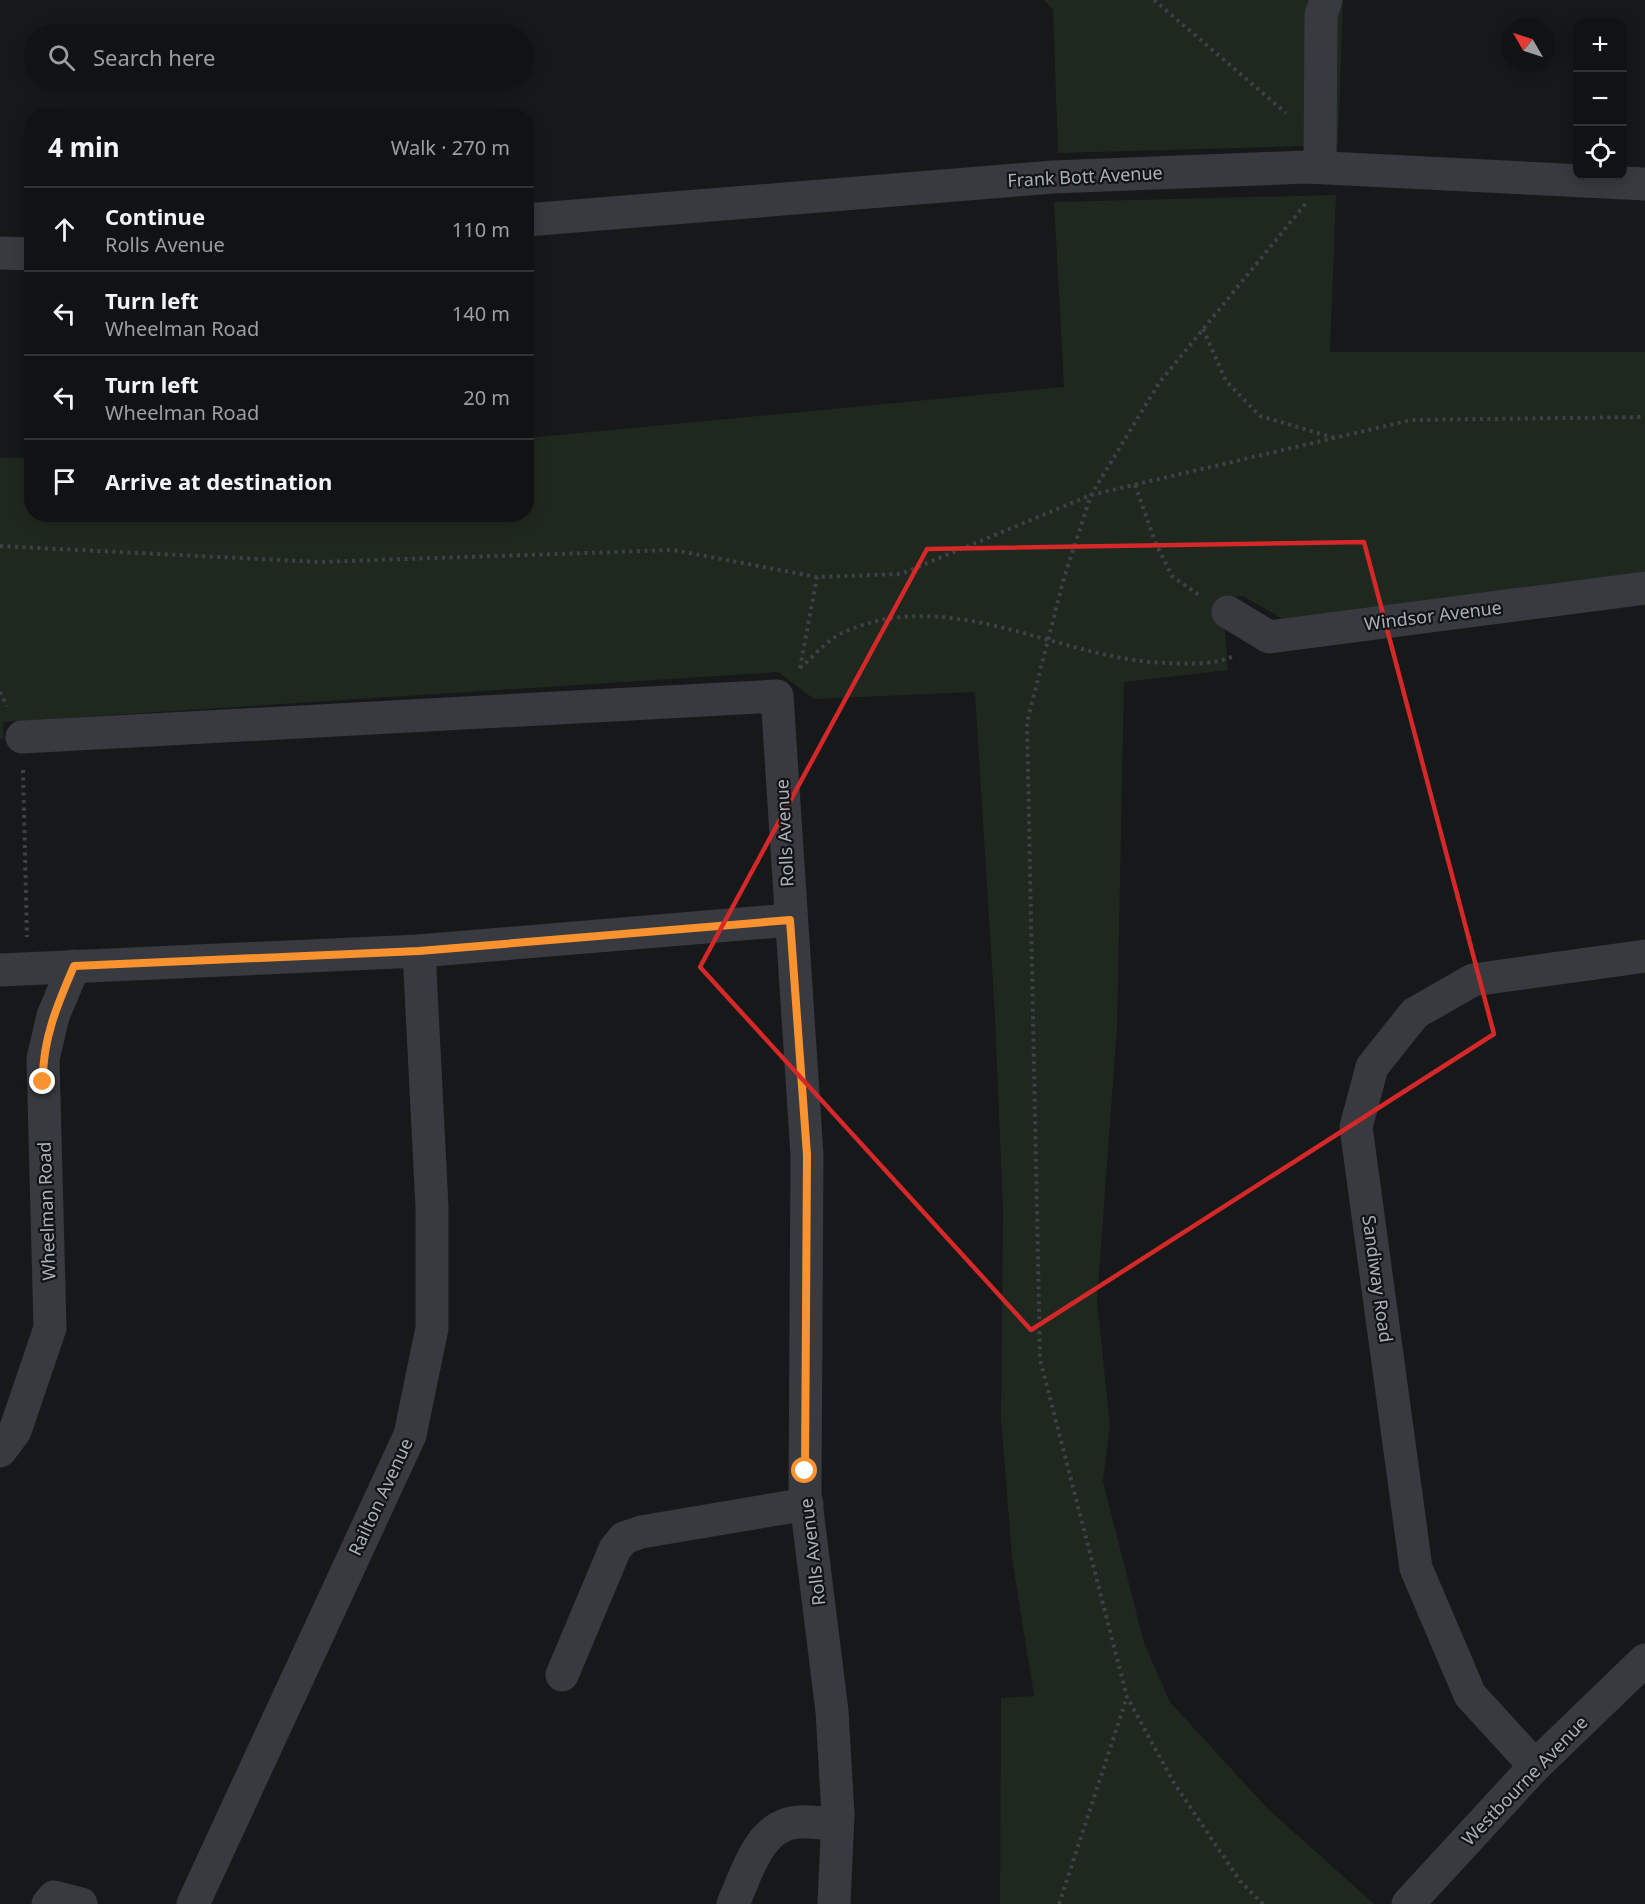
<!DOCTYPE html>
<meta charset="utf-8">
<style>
body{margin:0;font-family:"Noto Sans",sans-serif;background:#1a1b1c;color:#f1f3f6}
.controls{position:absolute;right:18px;top:18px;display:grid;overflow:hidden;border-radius:12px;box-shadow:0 3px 15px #0003}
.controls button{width:54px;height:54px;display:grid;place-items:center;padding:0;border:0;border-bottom:2px solid #303233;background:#111213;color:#f1f3f6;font:30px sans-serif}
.compass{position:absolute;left:1501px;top:18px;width:54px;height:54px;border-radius:50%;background:#111213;box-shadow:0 3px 15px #0003;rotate:309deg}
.stop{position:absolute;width:18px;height:18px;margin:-14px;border:4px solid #f9922f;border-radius:50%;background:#fff}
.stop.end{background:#f9922f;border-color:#fff;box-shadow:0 2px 6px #0008}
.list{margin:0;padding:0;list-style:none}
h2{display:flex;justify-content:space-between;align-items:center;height:78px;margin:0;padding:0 24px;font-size:26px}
h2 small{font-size:20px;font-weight:400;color:#9c9ea0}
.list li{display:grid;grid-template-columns:39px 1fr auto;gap:18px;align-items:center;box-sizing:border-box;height:84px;padding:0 24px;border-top:2px solid #303233}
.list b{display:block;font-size:22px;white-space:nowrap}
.list p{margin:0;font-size:20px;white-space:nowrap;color:#9c9ea0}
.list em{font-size:20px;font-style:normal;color:#9c9ea0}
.icon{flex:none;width:33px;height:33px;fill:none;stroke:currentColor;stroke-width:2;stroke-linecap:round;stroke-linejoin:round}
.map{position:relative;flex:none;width:1645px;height:1904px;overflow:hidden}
.search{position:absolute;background:#111213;box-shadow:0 3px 15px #0003;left:24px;top:24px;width:510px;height:66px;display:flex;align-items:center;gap:15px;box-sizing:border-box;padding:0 21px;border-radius:33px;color:#9c9ea0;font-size:22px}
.panel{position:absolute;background:#111213;box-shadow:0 3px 15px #0003;left:24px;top:108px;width:510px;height:414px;border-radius:24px}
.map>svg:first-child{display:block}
.green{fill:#1f281f}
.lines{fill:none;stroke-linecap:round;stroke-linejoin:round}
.path{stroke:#3e4146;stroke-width:4;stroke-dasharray:3 4.5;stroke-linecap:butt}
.minor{stroke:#383a3f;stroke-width:33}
.route{stroke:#f9922f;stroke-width:8}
.marked{fill:none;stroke:#d62828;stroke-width:4.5;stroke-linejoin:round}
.labels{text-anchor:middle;stroke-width:4.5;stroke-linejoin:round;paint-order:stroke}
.street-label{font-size:18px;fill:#a9b1ba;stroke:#121314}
</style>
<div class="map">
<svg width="1645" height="1904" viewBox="0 0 1645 1904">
<rect width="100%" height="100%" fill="#171819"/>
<!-- green -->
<g class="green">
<polygon points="1044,0 1343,0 1338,145 1058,153 1053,10"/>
<polygon points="1336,195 1330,352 1645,352 1645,579 1288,622 1243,596 1222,598 1228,670 1124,682 1117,1027 1097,1301 1110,1425 1103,1481 1144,1643 1170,1702 1268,1809 1374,1904 1000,1904 1001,1698 1034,1696 1012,1558 1001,1418 1003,1211 995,1017 975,692 814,699 778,672 3,722 4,738 0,739 0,458 31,458 32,514 526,514 527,438 1064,387 1054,202"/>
</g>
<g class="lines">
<!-- path -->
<g class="path">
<polyline points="1154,0 1286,113"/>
<polyline points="1203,329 1226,381 1260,416 1335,438"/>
<polyline points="1135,485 1156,544 1172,576 1199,595"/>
<polyline points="0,546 319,562 673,550 817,577 901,574 1091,495 1411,420 1645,417"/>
<path d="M800,668C813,657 827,640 842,633C950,583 1059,660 1167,663C1187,664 1215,665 1234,656"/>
<polyline points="800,668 817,577"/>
<polyline points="0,692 7,706"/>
<polyline points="23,770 27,937"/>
<polyline points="1059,1904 1127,1697"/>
<polyline points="1263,1904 1240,1881 1174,1783 1127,1697 1040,1359 1027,722 1064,578 1091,495 1159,383 1307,202"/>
</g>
<!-- minor -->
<g class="minor">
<polyline points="1320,167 1321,15 1326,0"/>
<polyline points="526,220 1053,177 1307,167 1645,184"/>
<polyline points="0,253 32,254"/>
<polyline points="1228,612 1269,637 1645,588"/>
<polyline points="22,737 777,696 807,1155 805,1494 832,1711 838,1815 834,1904"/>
<polyline points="0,970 419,951 790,920"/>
<polyline points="0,1451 15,1431 50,1328 43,1059 53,1016 74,966"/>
<polyline points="562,1675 615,1549 624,1538 641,1532 807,1504"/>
<polyline points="1535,1766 1470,1695 1416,1568 1356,1127 1372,1067 1415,1013 1473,980 1645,956"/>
<polyline points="48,1904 54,1897 81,1904"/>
<polyline points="193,1904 410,1435 432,1328 432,1207 419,951"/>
<path d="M733,1904C747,1873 759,1823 800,1822C812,1821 825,1824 837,1825"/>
<polyline points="1408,1904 1535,1766 1645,1660"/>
</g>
</g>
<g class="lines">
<!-- route -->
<path class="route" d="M43,1082C42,1040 58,1003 74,966L419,951L790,920L807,1155L805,1471"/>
</g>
<!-- marked area -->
<path class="marked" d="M1364,542L1494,1034L1031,1330L700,967L927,549Z"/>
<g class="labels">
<!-- street labels -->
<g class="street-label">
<text transform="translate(1085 177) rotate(-3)" y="6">Frank Bott Avenue</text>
<text transform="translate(1433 616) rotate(-7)" y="6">Windsor Avenue</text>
<text transform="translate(785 833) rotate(-93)" y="6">Rolls Avenue</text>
<text transform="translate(47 1211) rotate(-92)" y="6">Wheelman Road</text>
<text transform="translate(1377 1279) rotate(82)" y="6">Sandiway Road</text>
<text transform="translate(381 1497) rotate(-65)" y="6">Railton Avenue</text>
<text transform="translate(813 1552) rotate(-97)" y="6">Rolls Avenue</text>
<text transform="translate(1525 1781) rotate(-46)" y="6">Westbourne Avenue</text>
</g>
</g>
</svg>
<div class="controls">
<button>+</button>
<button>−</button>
<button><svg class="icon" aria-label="locate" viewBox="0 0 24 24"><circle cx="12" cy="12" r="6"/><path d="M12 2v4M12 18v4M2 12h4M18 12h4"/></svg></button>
</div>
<svg class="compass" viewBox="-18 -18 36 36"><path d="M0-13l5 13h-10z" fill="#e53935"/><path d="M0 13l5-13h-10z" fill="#9c9ea0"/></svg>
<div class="stop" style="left:805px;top:1471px"></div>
<div class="stop end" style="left:43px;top:1082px"></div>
<div class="search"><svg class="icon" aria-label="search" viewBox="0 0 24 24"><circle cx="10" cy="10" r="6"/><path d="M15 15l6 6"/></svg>Search here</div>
<section class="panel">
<h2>4 min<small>Walk · 270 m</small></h2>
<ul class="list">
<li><svg class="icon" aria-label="ahead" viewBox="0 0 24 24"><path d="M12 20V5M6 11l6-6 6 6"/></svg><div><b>Continue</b><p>Rolls Avenue</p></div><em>110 m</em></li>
<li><svg class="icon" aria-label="left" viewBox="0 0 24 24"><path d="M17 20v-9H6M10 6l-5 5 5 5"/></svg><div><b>Turn left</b><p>Wheelman Road</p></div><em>140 m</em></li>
<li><svg class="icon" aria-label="left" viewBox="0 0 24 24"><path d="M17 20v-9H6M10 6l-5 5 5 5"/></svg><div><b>Turn left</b><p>Wheelman Road</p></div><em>20 m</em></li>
<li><svg class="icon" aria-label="arrive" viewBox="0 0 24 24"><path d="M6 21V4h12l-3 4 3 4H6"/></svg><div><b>Arrive at destination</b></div></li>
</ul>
</section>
</div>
